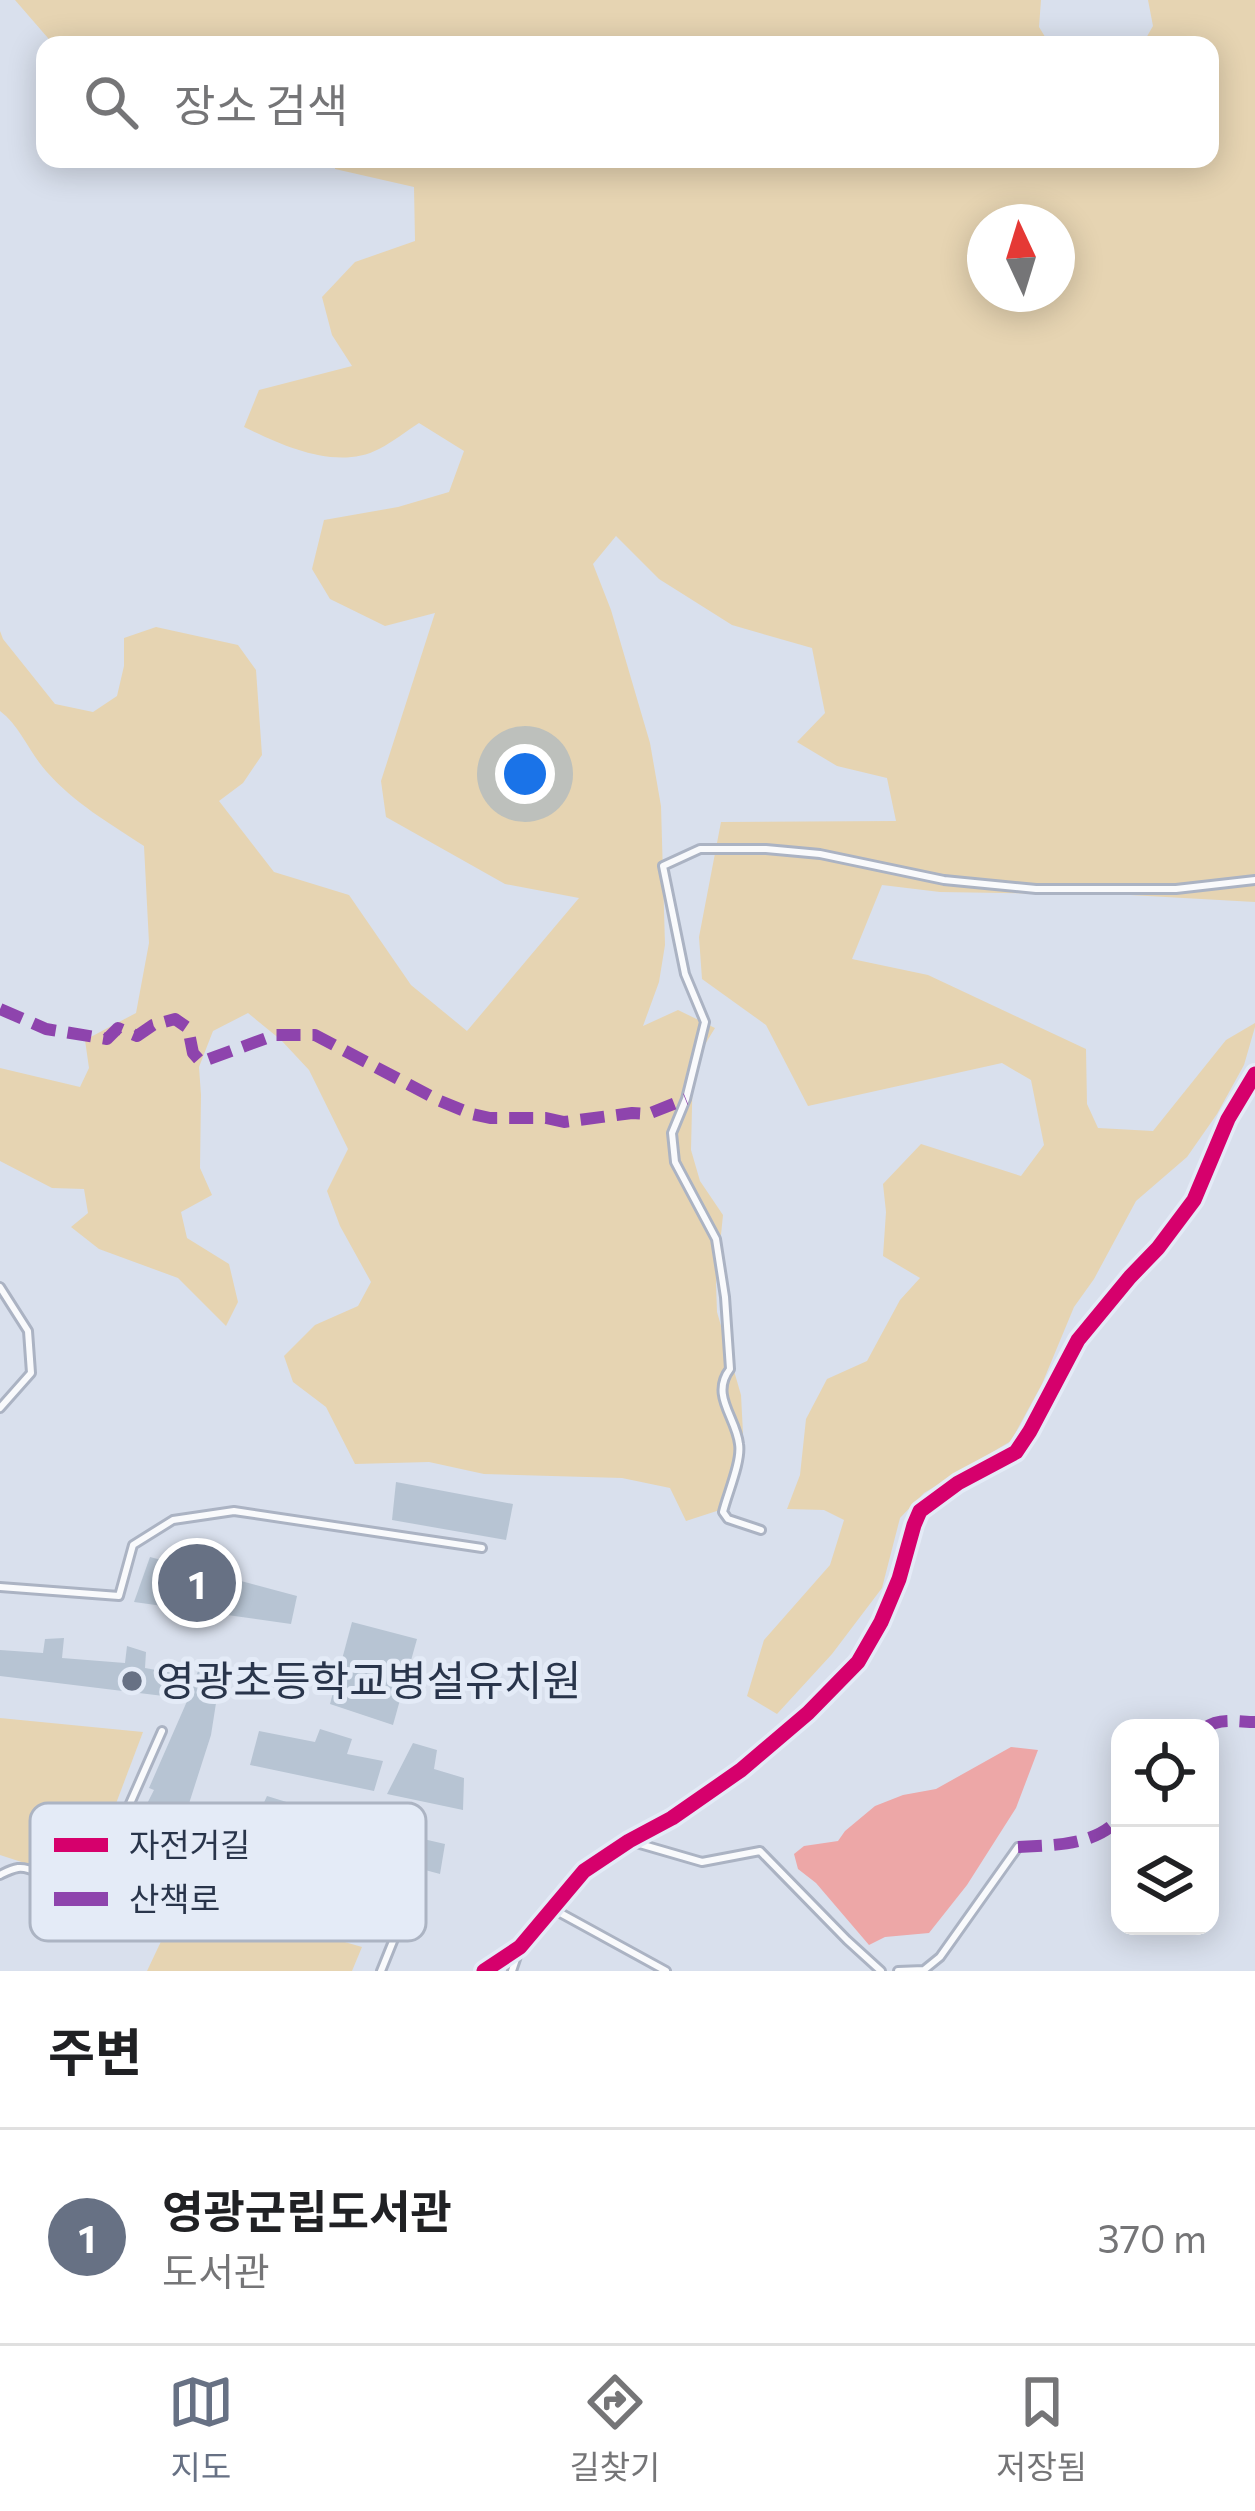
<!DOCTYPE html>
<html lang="ko">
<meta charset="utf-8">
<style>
body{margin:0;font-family:Commissioner,"Noto Sans KR",sans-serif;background:#f6f6f6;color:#202124}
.controls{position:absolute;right:36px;bottom:36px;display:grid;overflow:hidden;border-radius:24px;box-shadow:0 6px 30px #0003}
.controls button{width:108px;height:108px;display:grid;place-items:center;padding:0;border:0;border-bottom:3px solid #e0e0e0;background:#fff;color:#202124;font:60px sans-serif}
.compass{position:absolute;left:967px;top:204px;width:108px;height:108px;border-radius:50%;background:#fff;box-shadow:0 6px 30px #0003;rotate:356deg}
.you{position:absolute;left:525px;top:774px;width:42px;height:42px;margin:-30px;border:9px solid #fff;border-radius:50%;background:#1a73e8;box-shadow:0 0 0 18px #1a73e833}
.badge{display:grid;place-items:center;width:78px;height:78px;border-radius:50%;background:#677184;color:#fff;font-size:39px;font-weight:700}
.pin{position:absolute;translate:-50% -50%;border:6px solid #fff;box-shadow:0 3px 12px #0006}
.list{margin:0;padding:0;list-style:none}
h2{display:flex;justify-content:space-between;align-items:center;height:156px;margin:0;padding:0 48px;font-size:51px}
h2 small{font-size:39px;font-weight:400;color:#757577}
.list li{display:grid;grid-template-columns:78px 1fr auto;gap:36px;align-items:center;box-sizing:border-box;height:216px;padding:0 48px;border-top:3px solid #e0e0e0}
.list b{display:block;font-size:45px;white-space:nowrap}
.list p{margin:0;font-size:39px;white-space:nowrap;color:#757577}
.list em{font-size:39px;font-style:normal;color:#757577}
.icon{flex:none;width:66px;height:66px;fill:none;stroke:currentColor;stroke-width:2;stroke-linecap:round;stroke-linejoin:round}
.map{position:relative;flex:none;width:1255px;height:1971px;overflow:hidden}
.search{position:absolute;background:#fff;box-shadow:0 6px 30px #0003;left:36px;right:36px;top:36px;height:132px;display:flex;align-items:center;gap:30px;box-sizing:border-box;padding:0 42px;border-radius:24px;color:#757577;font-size:45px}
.sheet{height:372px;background:#fff}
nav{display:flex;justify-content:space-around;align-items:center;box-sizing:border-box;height:168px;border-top:3px solid #e0e0e0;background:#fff;font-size:33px;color:#757577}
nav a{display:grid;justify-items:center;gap:6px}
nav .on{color:#677184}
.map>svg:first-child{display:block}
.green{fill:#e6d4b2;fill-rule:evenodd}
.water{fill:#eda7a7}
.building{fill:#b7c4d3}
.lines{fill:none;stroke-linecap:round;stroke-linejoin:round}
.service-casing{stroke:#abb3c3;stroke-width:12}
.minor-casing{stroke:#abb3c3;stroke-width:20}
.service{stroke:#f9fafc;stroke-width:6}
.minor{stroke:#f9fafc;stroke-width:14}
.quiet{stroke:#8e44ad;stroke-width:12;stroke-dasharray:24 12;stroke-linecap:butt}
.cycleway-casing{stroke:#e4ebf7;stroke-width:22}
.cycleway{stroke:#d6006c;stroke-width:15}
.poi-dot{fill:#677184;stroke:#e4ebf7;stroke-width:4.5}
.labels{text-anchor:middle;stroke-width:10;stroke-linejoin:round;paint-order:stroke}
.poi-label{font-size:42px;fill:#29354b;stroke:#e4ebf7;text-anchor:start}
.key{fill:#e4ebf7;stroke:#acb4c3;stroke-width:3}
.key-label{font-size:33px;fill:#29354b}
</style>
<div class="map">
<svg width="1255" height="1971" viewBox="0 0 1255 1971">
<rect width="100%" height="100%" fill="#d9e0ed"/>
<!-- green -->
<g class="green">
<polygon points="15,0 1041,0 1039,27 1050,45 54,45"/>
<path d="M1148,0H1255V902L1130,895L940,892L882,885L852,959L928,975L1086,1049L1087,1104L1098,1128L1153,1131L1226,1040L1255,1023V1027L1244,1065L1217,1114L1187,1157L1136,1201L1094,1279L1074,1307L1042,1384L1011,1441L924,1493L900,1518L882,1588L832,1654L777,1714L747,1696L764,1640L830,1565L844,1520L824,1510L787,1509L800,1475L806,1419L827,1379L867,1361L900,1300L920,1278L883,1256L886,1212L883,1184L921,1144L1021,1176L1044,1145L1031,1080L1002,1063L808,1106L766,1025L702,979L699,937L721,822L896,821L887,778L837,766L797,742L825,713L812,648L732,625L659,579L616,536L593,564L611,610L650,743L661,806L665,945L659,982L643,1026L678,1010L715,1028L693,1064L691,1150L700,1181L723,1215L716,1284L717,1312L741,1395L743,1434L726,1508L686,1521L670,1488L622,1478L484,1474L429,1462L355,1464L326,1407L293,1382L284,1356L315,1325L358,1306L371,1282L340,1226L327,1191L348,1149L309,1070L281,1040L248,1013L213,1031L199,1067L201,1095L200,1168L212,1195L181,1212L187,1238L229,1264L238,1302L226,1326L178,1278L99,1249L71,1227L88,1213L84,1189L52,1188L0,1161V1068L80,1087L89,1068L85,1040L136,1013L149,943L144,846C109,823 74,803 46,771C29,752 20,726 0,711V631L3,639L55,704L93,712L117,696L124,666V638L156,627L238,645L256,670L262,755L243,783L219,801L274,872L349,895L411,985L467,1031L579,898L505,884L386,817L381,781L435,613L385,626L330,599L312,569L324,520L398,507L449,492L464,451L419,423C406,431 393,442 379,449C337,471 283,446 244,427L259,390L352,366L332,335L322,297L355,262L415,241L414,187L335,169V159H1210V45H1142L1153,26ZM985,222H1057V294H985Z"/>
<polygon points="0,1718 143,1732 86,1883 0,1855"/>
<polygon points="183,1895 362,1947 352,1971 147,1971"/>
</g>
<!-- water -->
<polygon class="water" points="1011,1747 1038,1750 1016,1808 967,1885 929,1933 885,1937 869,1945 816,1883 798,1869 794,1854 804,1846 838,1841 845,1831 875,1806 903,1795 936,1789"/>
<!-- building -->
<g class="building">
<polygon points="396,1482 513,1504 506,1540 392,1520"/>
<polygon points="150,1557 297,1596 291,1624 134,1602"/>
<polygon points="352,1622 417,1639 393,1725 330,1704"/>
<polygon points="64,1638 62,1658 125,1663 127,1646 146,1652 145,1668 196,1677 198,1671 219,1684 211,1735 185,1816 197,1819 161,1928 98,1900 154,1790 149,1788 188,1699 0,1676 0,1650 43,1653 45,1639"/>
<polygon points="320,1729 352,1739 347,1754 383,1761 374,1791 250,1765 259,1731 315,1742"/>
<polygon points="413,1743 437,1750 434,1769 464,1778 463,1810 387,1794"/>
<polygon points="267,1796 358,1824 445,1844 440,1874 254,1824"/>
</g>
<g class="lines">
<!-- service casing -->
<g class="service-casing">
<g id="service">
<polyline points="0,1287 28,1331 31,1373 0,1408"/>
<path d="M761,1530L728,1519L723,1512C727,1495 742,1461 739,1444C736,1417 710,1395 730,1369L725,1297L716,1239L675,1162L672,1133L686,1099L705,1022L685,974L663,866L700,849H766L820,854L944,880L1036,889H1176L1255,880"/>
<polyline points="0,1587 119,1596 133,1545 173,1520 234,1511 482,1548"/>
<polyline points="633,1842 702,1862 760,1851 847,1940 881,1971"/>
<polyline points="245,1860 408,1904 381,1971"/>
<path d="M0,1875C6,1872 11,1869 18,1868C45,1865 92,1917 112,1936"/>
<polyline points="553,1909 666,1971"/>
<polyline points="83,1910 162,1731"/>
<polyline points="512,1971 519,1950"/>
<polyline points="898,1971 924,1970 940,1957 1018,1847"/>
</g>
</g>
<!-- minor casing -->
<g class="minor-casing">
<polyline id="minor" points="484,1971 520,1947 584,1871 629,1841 672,1818 741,1770 808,1713 858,1662 881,1622 899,1579 914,1525 920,1511 958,1483 1016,1452 1030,1431 1078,1340 1130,1277 1158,1248 1194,1200 1228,1119 1255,1074"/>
</g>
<!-- service -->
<use href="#service" class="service"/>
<!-- minor -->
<use href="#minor" class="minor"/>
<!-- quiet -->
<g class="quiet">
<polyline points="0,1009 46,1029 107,1039 118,1028 137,1036 153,1025 175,1019 188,1028 193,1053 201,1062 275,1035 315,1035 440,1101 472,1114 490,1118 546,1118 564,1122 632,1113 648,1114 686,1099"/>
<path d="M1205,1728C1219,1717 1238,1722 1255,1722"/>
<path d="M1018,1847C1052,1845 1098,1846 1120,1817"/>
</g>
<!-- cycleway casing -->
<g class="cycleway-casing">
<polyline id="cycleway" points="484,1971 520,1947 584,1871 629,1841 672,1818 741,1770 808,1713 858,1662 881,1622 899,1579 914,1525 920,1511 958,1483 1016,1452 1030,1431 1078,1340 1130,1277 1158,1248 1194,1200 1228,1119 1255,1074"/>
</g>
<!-- cycleway -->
<use href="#cycleway" class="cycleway"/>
</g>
<!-- markers -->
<circle class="poi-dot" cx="132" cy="1681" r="12"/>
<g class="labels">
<!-- poi labels -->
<g class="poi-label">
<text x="156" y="1696">영광초등학교병설유치원</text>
</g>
</g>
<!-- legend -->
<rect x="30" y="1803" width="396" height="138" rx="18" class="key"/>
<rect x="54" y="1838" width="54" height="14" fill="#d6006c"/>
<rect x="54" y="1892" width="54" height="14" fill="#8e44ad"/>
<g class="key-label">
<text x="129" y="1857">자전거길</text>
<text x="129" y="1911">산책로</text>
</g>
</svg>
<div class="controls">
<button><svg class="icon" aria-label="locate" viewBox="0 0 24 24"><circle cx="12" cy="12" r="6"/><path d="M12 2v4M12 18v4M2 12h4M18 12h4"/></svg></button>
<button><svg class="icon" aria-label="layers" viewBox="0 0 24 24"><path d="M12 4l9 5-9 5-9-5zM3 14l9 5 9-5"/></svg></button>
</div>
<svg class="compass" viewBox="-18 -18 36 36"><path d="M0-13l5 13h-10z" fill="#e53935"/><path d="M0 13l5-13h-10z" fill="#757577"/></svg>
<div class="you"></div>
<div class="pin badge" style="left:197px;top:1583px">1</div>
<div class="search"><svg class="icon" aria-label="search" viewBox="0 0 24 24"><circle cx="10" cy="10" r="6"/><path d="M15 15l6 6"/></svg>장소 검색</div>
</div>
<section class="sheet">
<h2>주변<small></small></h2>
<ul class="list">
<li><span class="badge">1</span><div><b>영광군립도서관</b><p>도서관</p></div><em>370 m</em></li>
</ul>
</section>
<nav>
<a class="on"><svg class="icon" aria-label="map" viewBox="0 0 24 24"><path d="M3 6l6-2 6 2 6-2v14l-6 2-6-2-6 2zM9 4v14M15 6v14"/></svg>지도</a>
<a><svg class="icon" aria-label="directions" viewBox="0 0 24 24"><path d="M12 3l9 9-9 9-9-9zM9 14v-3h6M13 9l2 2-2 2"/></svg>길찾기</a>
<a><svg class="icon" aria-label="saved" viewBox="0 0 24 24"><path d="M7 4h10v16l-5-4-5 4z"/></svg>저장됨</a>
</nav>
